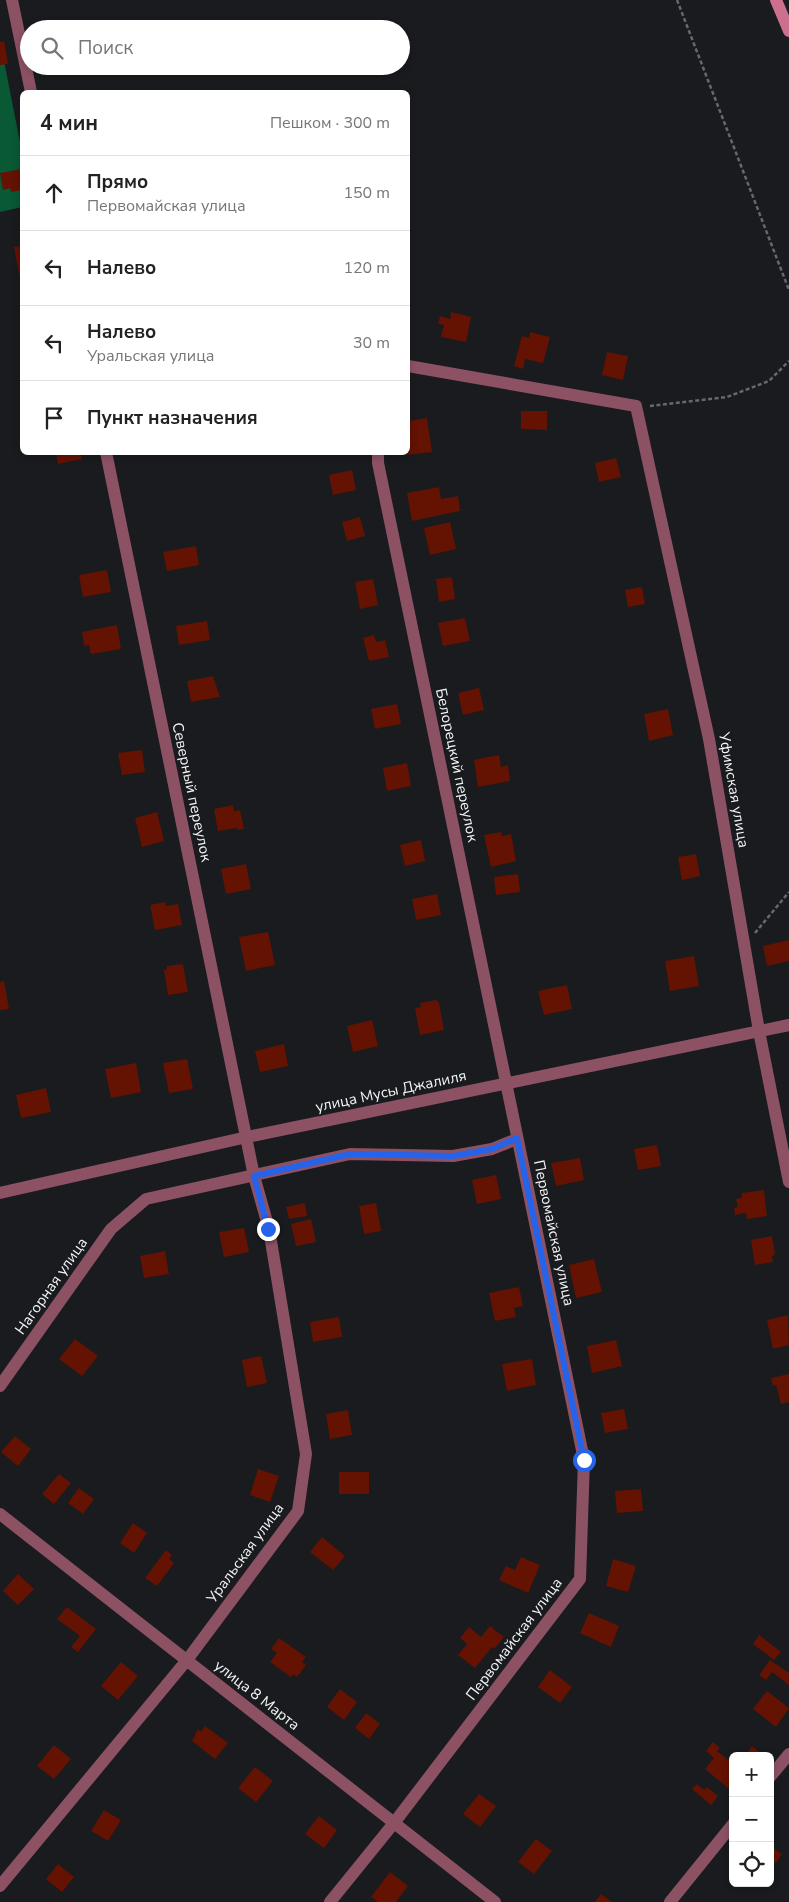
<!DOCTYPE html>
<html lang="ru">
<meta charset="utf-8">
<style>
body{margin:0;font-family:"Nunito Sans",sans-serif;background:#f6f6f6;color:#222}
.controls{position:absolute;right:15px;bottom:15px;display:grid;overflow:hidden;border-radius:8px;box-shadow:0 2px 8px #0003}
.controls button{width:45px;height:45px;display:grid;place-items:center;padding:0;border:0;border-bottom:1px solid #e0e0e0;background:#fff;color:#222;font:25px sans-serif}
.stop{position:absolute;width:15px;height:15px;margin:-11px;border:4px solid #2563eb;border-radius:50%;background:#fff}
.stop.end{background:#2563eb;border-color:#fff;box-shadow:0 1px 5px #0008}
.list{margin:0;padding:0;list-style:none}
h2{display:flex;justify-content:space-between;align-items:center;height:65px;margin:0;padding:0 20px;font-size:21px}
h2 small{font-size:16px;font-weight:400;color:#767676}
.list li{display:grid;grid-template-columns:32px 1fr auto;gap:15px;align-items:center;box-sizing:border-box;height:75px;padding:0 20px;border-top:1px solid #e0e0e0}
.list b{display:block;font-size:19px;white-space:nowrap}
.list p{margin:0;font-size:16px;white-space:nowrap;color:#767676}
.list em{font-size:16px;font-style:normal;color:#767676}
.icon{flex:none;width:28px;height:28px;fill:none;stroke:currentColor;stroke-width:2;stroke-linecap:round;stroke-linejoin:round}
.map{position:relative;flex:none;width:789px;height:1902px;overflow:hidden}
.search{position:absolute;background:#fff;box-shadow:0 2px 8px #0003;left:20px;top:20px;width:390px;height:55px;display:flex;align-items:center;gap:12px;box-sizing:border-box;padding:0 18px;border-radius:28px;color:#767676;font-size:19px}
.panel{position:absolute;background:#fff;box-shadow:0 2px 8px #0003;left:20px;top:90px;width:390px;height:365px;border-radius:8px}
.map>svg:first-child{display:block}
.forest{fill:#095934}
.building{fill:#641202}
.lines{fill:none;stroke-linecap:round;stroke-linejoin:round}
.path{stroke:#66686b;stroke-width:2.5;stroke-dasharray:4 2.5;stroke-linecap:butt}
.street{stroke:#8c5264;stroke-width:12}
.secondary{stroke:#cd708d;stroke-width:12}
.route{stroke:#2563eb;stroke-width:6}
.labels{text-anchor:middle;stroke-width:4;stroke-linejoin:round;paint-order:stroke}
.street-label{font-size:15px;fill:#f3f5f7;stroke:#191b1e}
</style>
<div class="map">
<svg width="789" height="1902" viewBox="0 0 789 1902">
<rect width="100%" height="100%" fill="#191b1e"/>
<!-- forest -->
<polygon class="forest" points="0,41 22,152 22,207 0,212"/>
<!-- building -->
<g class="building">
<polygon points="4,41 8,64 0,65 0,42"/>
<polygon points="22,169 22,190 11,192 10,188 3,190 0,173"/>
<polygon points="22,246 22,273 19,274 14,247"/>
<polygon points="451,312 471,317 466,342 441,337 444,325 438,324 440,316 450,319"/>
<polygon points="530,332 550,337 543,363 525,359 523,369 514,366 522,336 529,338"/>
<polygon points="607,352 628,356 623,380 602,375"/>
<polygon points="521,411 547,411 547,430 521,429"/>
<polygon points="427,418 432,452 407,455 408,421"/>
<polygon points="56,452 80,452 82,459 58,464"/>
<polygon points="616,458 621,477 599,482 595,463"/>
<polygon points="352,470 356,490 333,495 329,475"/>
<polygon points="439,487 441,499 458,496 460,511 412,521 407,493"/>
<polygon points="360,517 365,536 347,541 342,522"/>
<polygon points="450,522 456,549 430,555 424,528"/>
<polygon points="196,546 199,565 167,571 163,552"/>
<polygon points="107,570 111,592 83,597 79,575"/>
<polygon points="452,577 455,599 439,602 436,579"/>
<polygon points="373,579 378,605 360,609 355,582"/>
<polygon points="642,587 645,604 628,607 625,590"/>
<polygon points="465,618 470,641 443,646 438,623"/>
<polygon points="207,621 210,640 179,645 176,626"/>
<polygon points="117,625 121,649 91,654 89,645 84,646 82,632"/>
<polygon points="374,635 376,642 385,640 389,657 369,661 363,638"/>
<polygon points="213,676 220,697 191,702 187,681"/>
<polygon points="479,688 484,710 463,715 458,693"/>
<polygon points="397,704 401,724 375,729 371,709"/>
<polygon points="668,709 673,735 649,741 644,714"/>
<polygon points="142,750 145,772 122,775 118,753"/>
<polygon points="499,755 501,767 508,765 510,781 478,787 474,760"/>
<polygon points="407,763 411,786 387,791 383,768"/>
<polygon points="233,805 234,811 240,810 244,829 237,830 237,828 218,831 214,809"/>
<polygon points="157,812 164,841 142,847 135,818"/>
<polygon points="501,832 502,836 511,834 516,861 491,867 484,835"/>
<polygon points="421,840 425,861 405,866 400,845"/>
<polygon points="696,854 700,876 682,880 678,857"/>
<polygon points="246,864 251,889 226,894 221,869"/>
<polygon points="518,874 520,892 496,895 494,877"/>
<polygon points="437,894 441,915 416,920 412,899"/>
<polygon points="165,902 166,906 178,904 182,925 155,930 150,905"/>
<polygon points="268,932 275,965 246,971 239,937"/>
<polygon points="789,940 789,961 767,966 763,946"/>
<polygon points="694,956 699,986 670,991 665,961"/>
<polygon points="183,964 188,992 168,995 164,970 167,970 167,966"/>
<polygon points="4,981 9,1009 0,1010 0,982"/>
<polygon points="567,985 572,1009 544,1015 538,991"/>
<polygon points="436,1000 439,1003 444,1030 420,1035 415,1008 421,1007 420,1003"/>
<polygon points="372,1020 378,1046 353,1052 347,1026"/>
<polygon points="284,1044 288,1066 260,1072 255,1051"/>
<polygon points="187,1059 193,1089 169,1093 163,1063"/>
<polygon points="136,1063 141,1092 111,1098 105,1069"/>
<polygon points="46,1088 51,1112 21,1118 16,1095"/>
<polygon points="657,1145 661,1166 638,1170 634,1149"/>
<polygon points="580,1158 584,1180 556,1186 551,1163"/>
<polygon points="496,1175 501,1199 477,1204 472,1180"/>
<polygon points="764,1190 767,1216 747,1219 746,1213 735,1215 734,1208 738,1207 736,1199 742,1198 742,1193"/>
<polygon points="305,1203 307,1216 289,1219 286,1207"/>
<polygon points="376,1203 381,1231 364,1234 359,1206"/>
<polygon points="311,1219 316,1242 296,1246 291,1224"/>
<polygon points="244,1228 249,1252 224,1257 219,1232"/>
<polygon points="772,1236 775,1255 772,1256 773,1262 755,1265 751,1240"/>
<polygon points="165,1251 169,1274 144,1278 140,1256"/>
<polygon points="594,1259 602,1292 576,1298 569,1265"/>
<polygon points="519,1287 523,1306 514,1308 516,1317 495,1321 489,1293"/>
<polygon points="788,1315 789,1345 773,1349 767,1320"/>
<polygon points="339,1317 342,1337 313,1342 310,1322"/>
<polygon points="75,1339 98,1356 82,1376 59,1359"/>
<polygon points="616,1340 622,1366 592,1373 587,1346"/>
<polygon points="261,1356 267,1383 247,1387 242,1360"/>
<polygon points="532,1359 536,1385 507,1391 502,1364"/>
<polygon points="789,1374 789,1402 781,1404 776,1385 773,1386 771,1378"/>
<polygon points="624,1409 628,1429 605,1433 601,1413"/>
<polygon points="348,1410 352,1435 330,1439 326,1414"/>
<polygon points="15,1436 31,1449 18,1466 1,1452"/>
<polygon points="258,1469 279,1476 270,1502 250,1495"/>
<rect x="339" y="1472" width="30" height="22"/>
<polygon points="59,1474 71,1483 54,1504 42,1494"/>
<polygon points="79,1488 94,1499 83,1514 68,1503"/>
<polygon points="641,1489 643,1511 617,1513 615,1491"/>
<polygon points="133,1523 147,1533 134,1553 120,1543"/>
<polygon points="322,1537 345,1556 333,1570 310,1552"/>
<polygon points="166,1550 172,1555 169,1559 174,1563 157,1586 145,1578"/>
<polygon points="521,1557 540,1565 528,1593 499,1580 506,1566 515,1570"/>
<polygon points="613,1559 636,1566 628,1592 606,1586"/>
<polygon points="18,1574 34,1589 18,1605 3,1591"/>
<polygon points="67,1607 96,1629 78,1652 71,1647 80,1636 57,1619"/>
<polygon points="589,1613 619,1626 611,1647 580,1633"/>
<polygon points="490,1626 504,1637 494,1649 492,1647 475,1668 458,1655 467,1644 460,1638 469,1627 481,1637"/>
<polygon points="759,1635 781,1652 774,1660 753,1644"/>
<polygon points="279,1638 306,1657 302,1662 306,1665 297,1677 293,1674 291,1677 270,1662 277,1653 271,1649"/>
<polygon points="770,1660 789,1673 789,1685 772,1672 766,1680 759,1675"/>
<polygon points="121,1662 138,1676 118,1700 101,1686"/>
<polygon points="550,1670 572,1687 560,1703 538,1687"/>
<polygon points="340,1689 357,1702 344,1720 327,1707"/>
<polygon points="767,1691 789,1708 776,1727 753,1709"/>
<polygon points="366,1713 380,1724 369,1739 355,1728"/>
<polygon points="205,1726 228,1743 215,1759 192,1741 198,1729 201,1732"/>
<polygon points="713,1742 720,1748 717,1751 733,1764 733,1783 728,1788 705,1769 714,1758 706,1751"/>
<polygon points="54,1745 71,1759 54,1779 37,1766"/>
<polygon points="752,1746 764,1756 745,1756"/>
<polygon points="255,1767 273,1781 256,1802 238,1788"/>
<polygon points="697,1784 704,1790 707,1787 718,1796 711,1805 692,1789"/>
<polygon points="479,1794 496,1806 480,1827 463,1814"/>
<polygon points="104,1810 121,1820 108,1841 91,1831"/>
<polygon points="319,1816 337,1830 324,1848 305,1834"/>
<polygon points="536,1839 552,1851 534,1874 518,1862"/>
<polygon points="770,1846 782,1854 776,1863 770,1860"/>
<polygon points="58,1864 74,1877 62,1892 46,1879"/>
<polygon points="390,1872 408,1886 396,1902 378,1902 371,1897"/>
<polygon points="601,1894 612,1902 595,1902"/>
</g>
<g class="lines">
<!-- path -->
<g class="path">
<polyline points="677,0 789,290"/>
<polyline points="650,406 727,397 769,381 789,361"/>
<polyline points="755,933 789,892"/>
</g>
<!-- street -->
<g class="street">
<polyline points="12,0 31,92"/>
<polyline points="408,366 636,406 709,739 759,1031 789,1182"/>
<polyline points="0,1193 247,1137 789,1025"/>
<polyline points="0,1386 111,1229 146,1199 350,1154 453,1156 492,1149 517,1139"/>
<polyline points="0,1514 495,1902"/>
<polyline points="770,1777 789,1754"/>
<polyline points="0,1886 187,1660 298,1511 306,1454 269,1229 254,1176 106,452"/>
<polyline points="330,1902 394,1823 580,1579 584,1460 378,463 378,452"/>
<polyline points="670,1902 733,1824"/>
</g>
<!-- secondary -->
<polyline class="secondary" points="776,0 789,31"/>
</g>
<g class="lines">
<!-- route -->
<polyline class="route" points="268,1229 254,1176 350,1154 453,1156 492,1149 517,1138 584,1460"/>
</g>
<g class="labels">
<!-- street labels -->
<g class="street-label">
<text transform="translate(457 765) rotate(78)" y="5">Белорецкий переулок</text>
<text transform="translate(734 790) rotate(80)" y="5">Уфимская улица</text>
<text transform="translate(192 792) rotate(78)" y="5">Северный переулок</text>
<text transform="translate(391 1091) rotate(-12)" y="5">улица Мусы Джалиля</text>
<text transform="translate(554 1233) rotate(78)" y="5">Первомайская улица</text>
<text transform="translate(51 1286) rotate(-55)" y="5">Нагорная улица</text>
<text transform="translate(245 1553) rotate(-54)" y="5">Уральская улица</text>
<text transform="translate(514 1639) rotate(-53)" y="5">Первомайская улица</text>
<text transform="translate(257 1695) rotate(38)" y="5">улица 8 Марта</text>
</g>
</g>
</svg>
<div class="controls">
<button>+</button>
<button>−</button>
<button><svg class="icon" aria-label="locate" viewBox="0 0 24 24"><circle cx="12" cy="12" r="6"/><path d="M12 2v4M12 18v4M2 12h4M18 12h4"/></svg></button>
</div>
<div class="stop" style="left:584px;top:1460px"></div>
<div class="stop end" style="left:268px;top:1229px"></div>
<div class="search"><svg class="icon" aria-label="search" viewBox="0 0 24 24"><circle cx="10" cy="10" r="6"/><path d="M15 15l6 6"/></svg>Поиск</div>
<section class="panel">
<h2>4 мин<small>Пешком · 300 m</small></h2>
<ul class="list">
<li><svg class="icon" aria-label="ahead" viewBox="0 0 24 24"><path d="M12 20V5M6 11l6-6 6 6"/></svg><div><b>Прямо</b><p>Первомайская улица</p></div><em>150 m</em></li>
<li><svg class="icon" aria-label="left" viewBox="0 0 24 24"><path d="M17 20v-9H6M10 6l-5 5 5 5"/></svg><div><b>Налево</b></div><em>120 m</em></li>
<li><svg class="icon" aria-label="left" viewBox="0 0 24 24"><path d="M17 20v-9H6M10 6l-5 5 5 5"/></svg><div><b>Налево</b><p>Уральская улица</p></div><em>30 m</em></li>
<li><svg class="icon" aria-label="arrive" viewBox="0 0 24 24"><path d="M6 21V4h12l-3 4 3 4H6"/></svg><div><b>Пункт назначения</b></div></li>
</ul>
</section>
</div>
